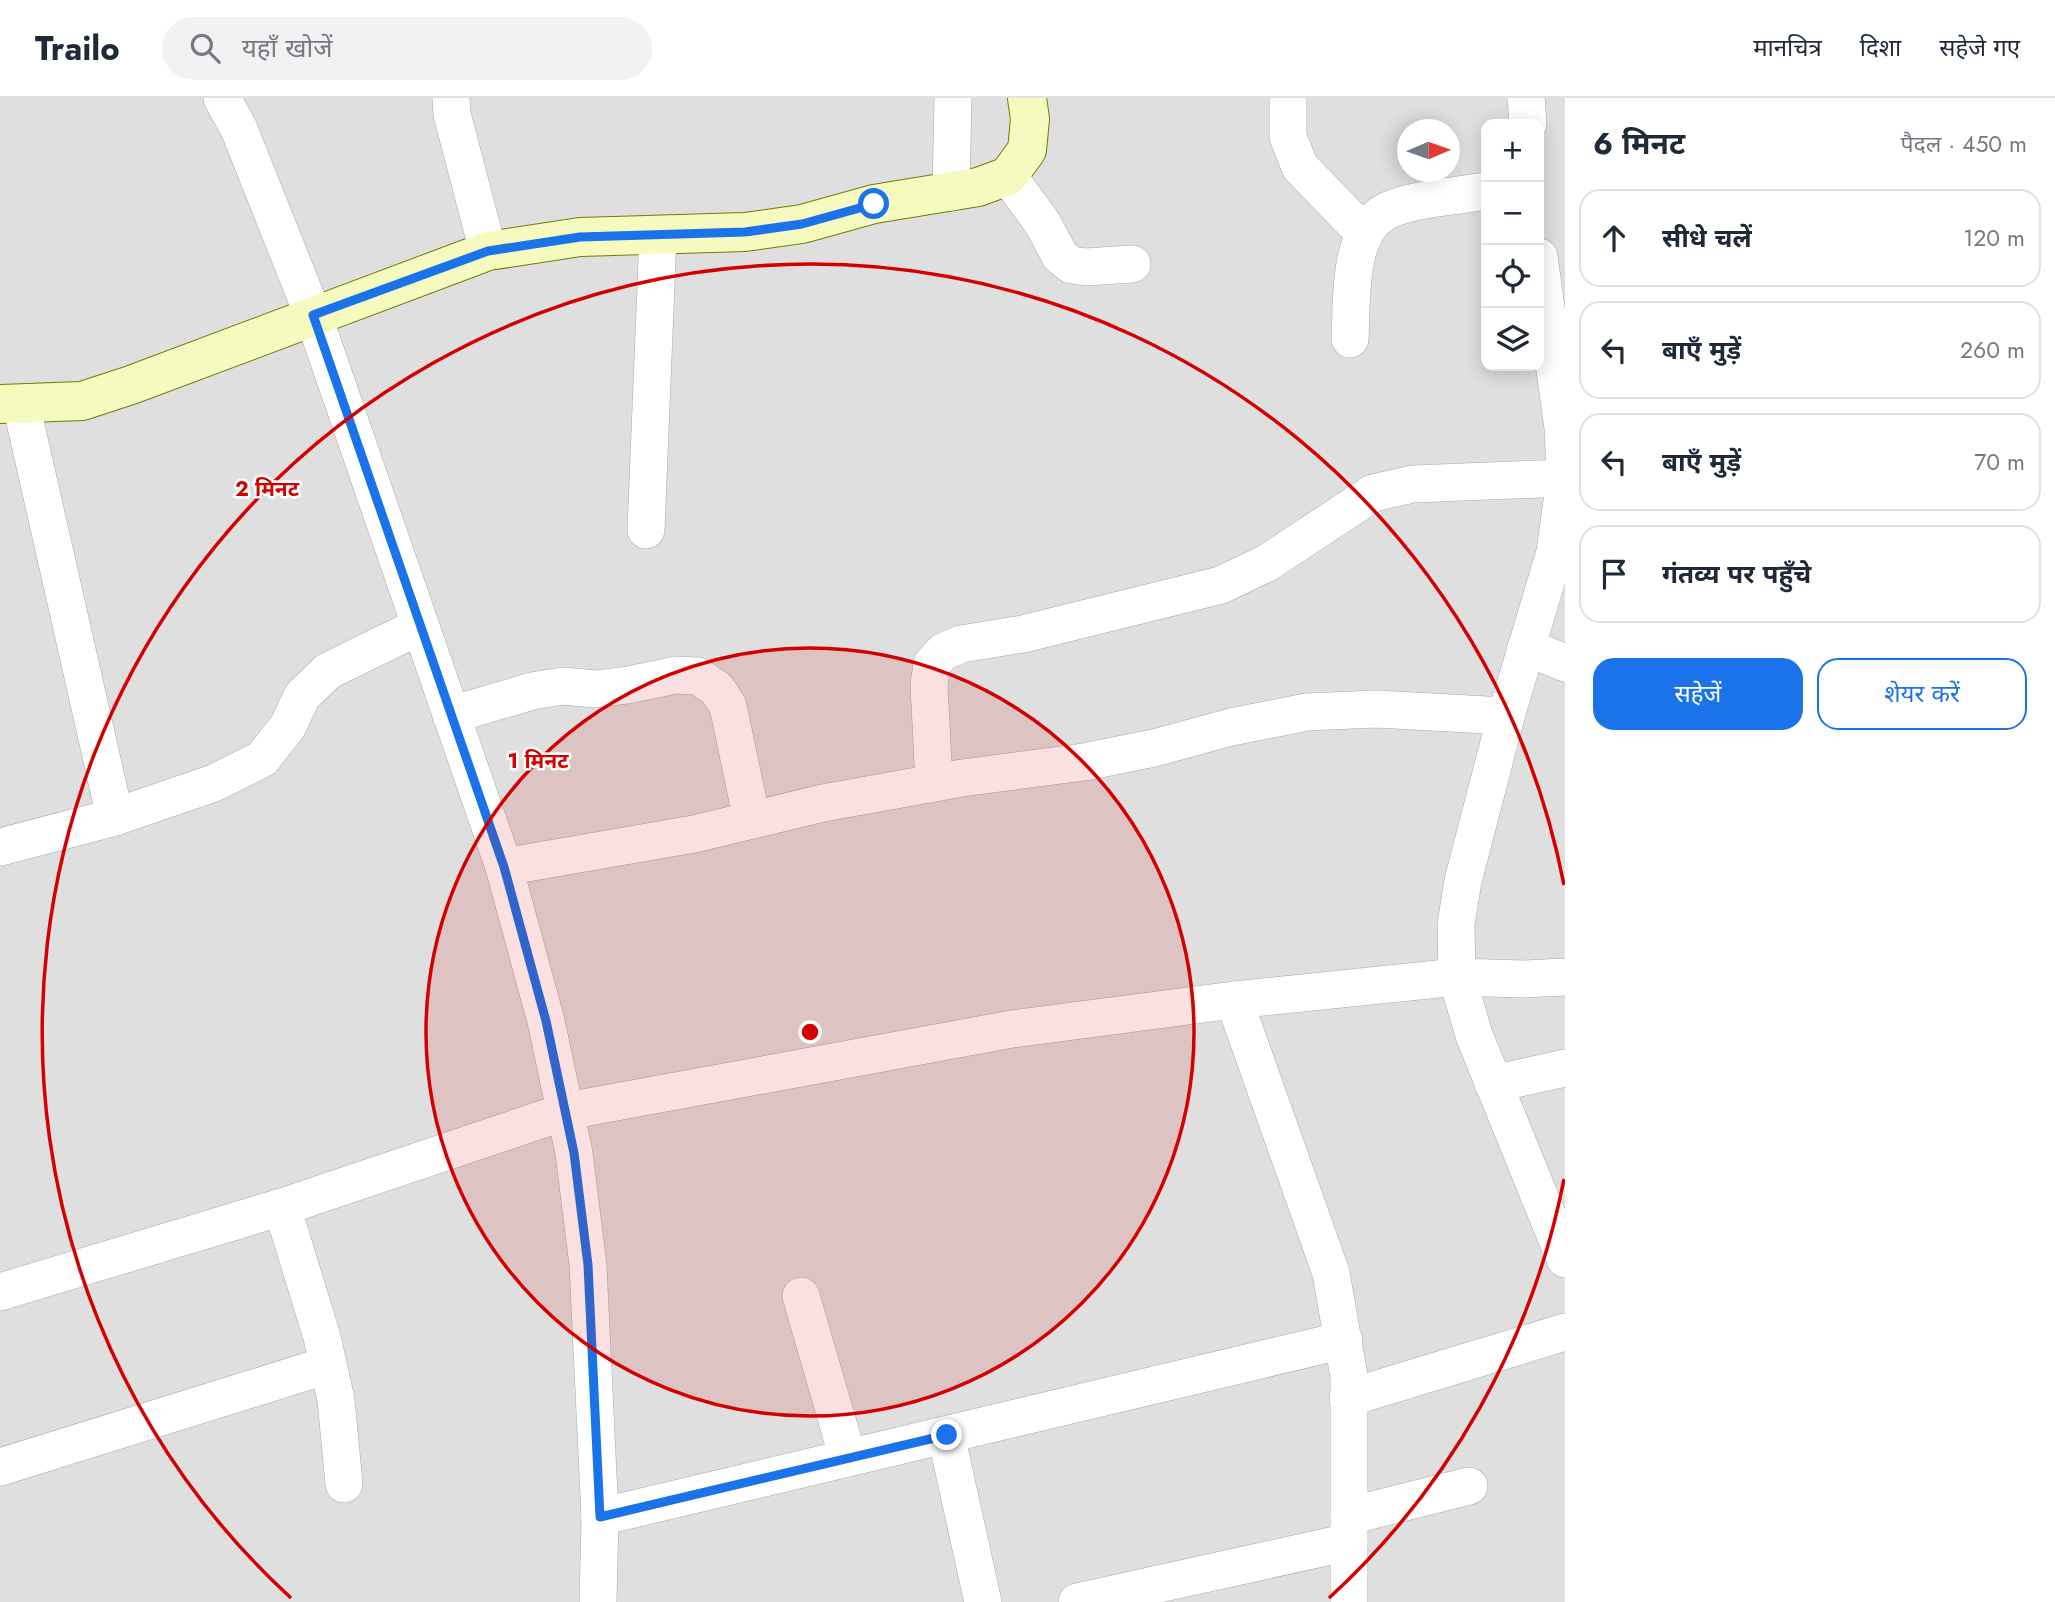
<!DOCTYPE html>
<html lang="hi">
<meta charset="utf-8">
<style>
body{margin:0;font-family:Jost,"Noto Sans Devanagari",sans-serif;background:#f2f2f3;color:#1f2937}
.controls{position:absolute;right:21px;top:21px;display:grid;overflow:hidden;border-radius:14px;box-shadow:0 4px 18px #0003}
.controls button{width:63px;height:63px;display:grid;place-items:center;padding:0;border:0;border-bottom:2px solid #e0e1e3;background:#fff;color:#1f2937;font:35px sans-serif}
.compass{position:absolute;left:1397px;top:21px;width:63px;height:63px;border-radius:50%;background:#fff;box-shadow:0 4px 18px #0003;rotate:88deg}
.stop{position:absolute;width:21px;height:21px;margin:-16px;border:5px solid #1a73e8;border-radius:50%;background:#fff}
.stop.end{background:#1a73e8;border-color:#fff;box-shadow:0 2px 7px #0008}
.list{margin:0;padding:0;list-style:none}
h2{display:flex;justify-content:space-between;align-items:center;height:91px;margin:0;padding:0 28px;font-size:30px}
h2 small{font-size:23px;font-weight:400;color:#747a83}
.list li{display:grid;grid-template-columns:46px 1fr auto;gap:21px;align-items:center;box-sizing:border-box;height:98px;margin:0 14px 14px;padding:0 14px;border:2px solid #e0e1e3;border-radius:21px}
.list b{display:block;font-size:26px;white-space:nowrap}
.list em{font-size:23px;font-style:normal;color:#747a83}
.actions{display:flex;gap:14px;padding:21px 28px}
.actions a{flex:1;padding:16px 0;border:2px solid #1a73e8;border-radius:21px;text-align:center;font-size:24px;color:#1a73e8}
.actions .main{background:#1a73e8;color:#fff}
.icon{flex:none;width:38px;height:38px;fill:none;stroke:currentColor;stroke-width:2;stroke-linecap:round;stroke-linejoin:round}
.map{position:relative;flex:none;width:1565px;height:1504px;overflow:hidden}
header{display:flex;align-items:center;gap:42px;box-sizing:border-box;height:98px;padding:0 35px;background:#fff;border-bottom:2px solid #e0e1e3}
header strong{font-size:33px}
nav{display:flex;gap:38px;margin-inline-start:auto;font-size:24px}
.search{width:490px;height:63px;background:#f2f2f3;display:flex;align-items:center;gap:18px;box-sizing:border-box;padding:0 24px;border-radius:38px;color:#747a83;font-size:26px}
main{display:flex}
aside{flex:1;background:#fff}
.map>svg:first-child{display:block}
.residential{fill:#e0dfdf;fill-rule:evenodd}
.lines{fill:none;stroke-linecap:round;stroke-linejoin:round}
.street-casing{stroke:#a9a9a9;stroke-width:38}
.secondary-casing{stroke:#707d05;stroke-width:40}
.street{stroke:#fff;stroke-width:37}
.secondary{stroke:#f7fabf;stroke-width:38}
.route{stroke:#1a73e8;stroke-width:9}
.ring{fill:none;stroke:#d40000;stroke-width:3.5}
.centre{fill:#d40000;stroke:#fff;stroke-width:3.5}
.ring-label{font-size:21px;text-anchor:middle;font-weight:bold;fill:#d40000;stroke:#fff;stroke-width:5;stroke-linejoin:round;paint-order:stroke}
</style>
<header>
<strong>Trailo</strong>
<div class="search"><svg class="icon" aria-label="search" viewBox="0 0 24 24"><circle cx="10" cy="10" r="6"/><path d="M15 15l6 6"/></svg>यहाँ खोजें</div>
<nav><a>मानचित्र</a><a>दिशा</a><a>सहेजे गए</a></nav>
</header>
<main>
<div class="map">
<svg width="1565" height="1504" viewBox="0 0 1565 1504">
<rect width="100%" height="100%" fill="#f2efe9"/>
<!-- residential -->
<path class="residential" d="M0,0H1565V1504H0ZM1486,26H1539V268H1486ZM1408,32H1450V74H1408Z"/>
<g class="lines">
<!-- street casing -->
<g class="street-casing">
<g id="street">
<polyline points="222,0 239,31 313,217 504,769 546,923 574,1055 588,1167 600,1419 598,1504"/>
<polyline points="451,0 452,16 488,153"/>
<polyline points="1288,0 1288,39 1300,69 1364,135"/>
<polyline points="1526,0 1528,26"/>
<polyline points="1008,78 1043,126 1060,158 1071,167 1086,169 1132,166"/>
<polyline points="951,94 953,0"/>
<polyline points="1539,159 1563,330 1565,374"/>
<path d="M1350,241C1352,205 1347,135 1385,114C1408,101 1459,98 1486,93"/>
<polyline points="21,306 115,719"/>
<polyline points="1565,382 1555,454 1506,618 1463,783 1456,826 1457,879 1474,937 1565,1161"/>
<polyline points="646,432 658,137"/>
<polyline points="1526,549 1565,565"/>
<polyline points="451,617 532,593 563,588 595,591 628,587 676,577 698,578 717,591 728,608 752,722"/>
<polyline points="934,685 929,587 932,566 943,554 961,546 1023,536 1221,487 1267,465 1373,395 1413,386 1565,380"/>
<polyline points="0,749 115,719 214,685 262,661 288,628 302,598 328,573 420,528"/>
<polyline points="504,769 694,736 823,705 962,680 1084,664 1154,650 1231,629 1307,614 1376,611 1506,618"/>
<polyline points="1234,902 1331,1175 1349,1278 1349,1504"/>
<polyline points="1493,986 1565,970"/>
<polyline points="282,1109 322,1239 336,1302 344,1386"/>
<polyline points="0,1194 282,1109 567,1013 1012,931 1234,902 1457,879 1522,881 1565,879"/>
<polyline points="801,1198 848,1360"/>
<polyline points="1348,1300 1565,1234"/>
<polyline points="946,1337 983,1504"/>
<polyline points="0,1369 328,1267"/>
<polyline points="1349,1418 1469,1388"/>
<polyline points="600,1419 1344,1242"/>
<polyline points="1077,1504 1349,1444"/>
</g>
</g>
<!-- secondary casing -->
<g class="secondary-casing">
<polyline id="secondary" points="0,306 82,303 131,287 488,153 580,139 745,134 802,126 874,106 978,89 1008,78 1027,52 1030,21 1027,0"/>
</g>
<!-- street -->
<use href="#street" class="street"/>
<!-- secondary -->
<use href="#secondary" class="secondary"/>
</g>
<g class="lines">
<!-- route -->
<polyline class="route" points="874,106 802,126 745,134 580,139 488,153 313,217 504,769 546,923 574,1055 588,1167 600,1419 947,1337"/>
</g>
<!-- distance rings -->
<circle cx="810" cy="934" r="384" fill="#d40000" fill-opacity=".12"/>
<g class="ring">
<circle cx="810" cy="934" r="384"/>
<path d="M1564 1081A768 768 0 0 1 1329 1500M291 1500A768 768 0 1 1 1564 787"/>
</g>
<circle cx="810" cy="934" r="10" class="centre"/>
<g class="ring-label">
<text x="267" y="398">2 मिनट</text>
<text x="538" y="670">1 मिनट</text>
</g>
</svg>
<div class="controls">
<button>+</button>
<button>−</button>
<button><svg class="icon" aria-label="locate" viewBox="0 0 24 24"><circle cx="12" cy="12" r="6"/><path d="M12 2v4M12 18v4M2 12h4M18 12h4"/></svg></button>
<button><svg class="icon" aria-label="layers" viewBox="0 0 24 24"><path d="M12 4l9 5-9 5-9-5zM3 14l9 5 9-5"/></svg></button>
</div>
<svg class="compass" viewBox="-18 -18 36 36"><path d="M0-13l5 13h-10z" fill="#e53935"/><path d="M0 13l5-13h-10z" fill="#747a83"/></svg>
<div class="stop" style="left:874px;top:106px"></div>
<div class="stop end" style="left:947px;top:1337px"></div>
</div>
<aside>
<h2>6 मिनट<small>पैदल · 450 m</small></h2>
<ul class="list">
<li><svg class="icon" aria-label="ahead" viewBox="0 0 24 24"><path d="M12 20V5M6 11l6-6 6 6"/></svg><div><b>सीधे चलें</b></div><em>120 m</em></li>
<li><svg class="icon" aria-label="left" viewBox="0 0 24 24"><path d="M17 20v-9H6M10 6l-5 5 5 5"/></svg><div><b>बाएँ मुड़ें</b></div><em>260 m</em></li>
<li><svg class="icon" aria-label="left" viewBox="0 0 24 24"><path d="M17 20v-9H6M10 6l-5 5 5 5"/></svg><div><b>बाएँ मुड़ें</b></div><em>70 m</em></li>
<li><svg class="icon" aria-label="arrive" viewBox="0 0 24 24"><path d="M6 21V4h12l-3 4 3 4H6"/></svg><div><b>गंतव्य पर पहुँचे</b></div></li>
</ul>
<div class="actions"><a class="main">सहेजें</a><a>शेयर करें</a></div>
</aside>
</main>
